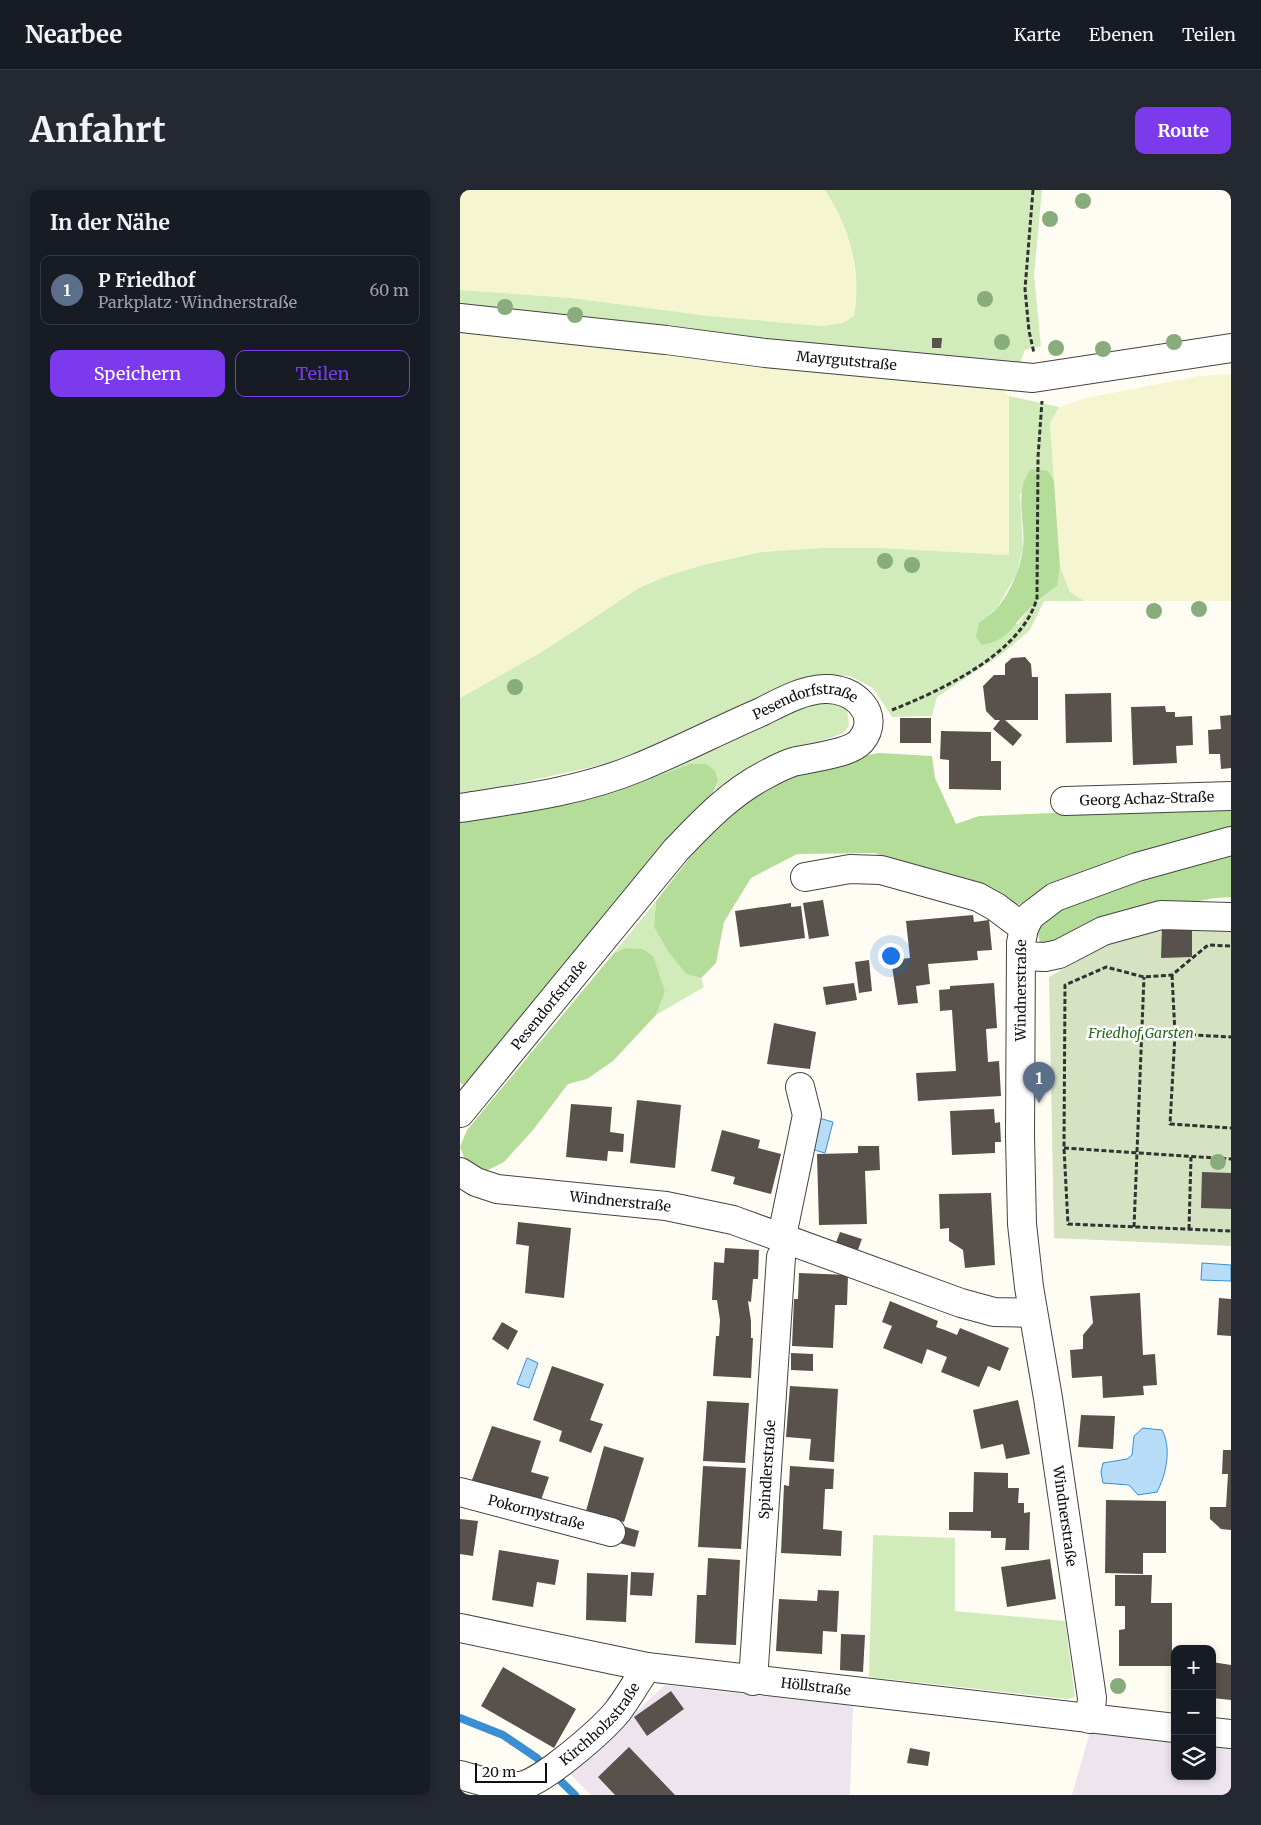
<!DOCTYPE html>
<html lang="de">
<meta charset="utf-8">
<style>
body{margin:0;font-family:Merriweather,serif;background:#242831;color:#f1f3f6}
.controls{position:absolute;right:15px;bottom:15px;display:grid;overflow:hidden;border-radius:10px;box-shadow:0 2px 8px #0003}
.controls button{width:45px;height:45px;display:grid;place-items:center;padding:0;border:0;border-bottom:1px solid #363941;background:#171b24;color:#f1f3f6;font:25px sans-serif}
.scale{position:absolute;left:15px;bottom:12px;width:72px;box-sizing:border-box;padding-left:5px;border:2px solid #101010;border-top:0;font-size:14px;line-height:18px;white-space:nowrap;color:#101010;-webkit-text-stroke:4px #fff;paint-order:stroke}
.you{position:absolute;left:430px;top:765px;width:18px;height:18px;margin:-12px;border:4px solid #fff;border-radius:50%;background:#1a73e8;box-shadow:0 0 0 8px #1a73e833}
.badge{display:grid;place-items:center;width:32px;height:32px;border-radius:50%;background:#7c3aed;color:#fff;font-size:16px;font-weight:700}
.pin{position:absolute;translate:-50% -41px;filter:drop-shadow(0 1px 2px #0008)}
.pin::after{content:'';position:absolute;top:26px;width:18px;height:15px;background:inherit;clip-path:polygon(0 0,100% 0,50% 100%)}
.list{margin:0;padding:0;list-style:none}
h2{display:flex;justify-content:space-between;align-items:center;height:65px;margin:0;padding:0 20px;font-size:21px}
h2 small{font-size:16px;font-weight:400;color:#9ea1a6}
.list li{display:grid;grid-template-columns:32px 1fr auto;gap:15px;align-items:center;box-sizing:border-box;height:70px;margin:0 10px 10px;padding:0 10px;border:1px solid #363941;border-radius:10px}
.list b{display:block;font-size:19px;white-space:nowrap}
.list p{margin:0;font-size:16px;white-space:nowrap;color:#9ea1a6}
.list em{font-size:16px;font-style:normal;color:#9ea1a6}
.actions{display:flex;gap:10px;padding:15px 20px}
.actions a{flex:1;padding:11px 0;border:1px solid #7c3aed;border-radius:10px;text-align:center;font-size:18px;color:#7c3aed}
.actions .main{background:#7c3aed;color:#fff}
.icon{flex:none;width:28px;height:28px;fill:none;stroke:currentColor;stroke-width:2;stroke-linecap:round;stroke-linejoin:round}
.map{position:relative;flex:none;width:771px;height:1605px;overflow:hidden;border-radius:10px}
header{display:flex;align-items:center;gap:30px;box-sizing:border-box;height:70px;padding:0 25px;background:#171b24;border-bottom:1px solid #363941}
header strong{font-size:24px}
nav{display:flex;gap:28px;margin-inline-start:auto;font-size:18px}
.intro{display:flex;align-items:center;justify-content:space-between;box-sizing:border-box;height:120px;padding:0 30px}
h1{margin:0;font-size:35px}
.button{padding:12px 22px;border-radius:10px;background:#7c3aed;color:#fff;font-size:18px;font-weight:700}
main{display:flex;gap:30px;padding:0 30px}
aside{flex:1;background:#171b24;border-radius:10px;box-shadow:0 2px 8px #0003}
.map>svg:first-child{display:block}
.industrial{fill:#eee4ee}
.farmland{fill:#f6f5d1}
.green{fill:#d1ebba}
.forest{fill:#b4dd99}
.cemetery{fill:#d6e3c2}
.water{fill:#b6dcf8;stroke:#3a8ed1}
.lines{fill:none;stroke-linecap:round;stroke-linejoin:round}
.stream{stroke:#3a8ed1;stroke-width:8}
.building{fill:#59514c}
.minor-casing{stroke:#434343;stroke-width:30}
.path{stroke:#323232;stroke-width:3;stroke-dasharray:5 2.5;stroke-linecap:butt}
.minor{stroke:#fff;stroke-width:28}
.tree{fill:#89ac7d}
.labels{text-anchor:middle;stroke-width:5;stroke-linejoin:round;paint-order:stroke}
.street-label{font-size:14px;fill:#101010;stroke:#fff}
.park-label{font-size:14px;font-style:italic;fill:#296a1d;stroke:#fff}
</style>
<header>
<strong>Nearbee</strong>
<nav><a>Karte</a><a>Ebenen</a><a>Teilen</a></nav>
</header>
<div class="intro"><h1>Anfahrt</h1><a class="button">Route</a></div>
<main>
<aside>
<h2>In der Nähe<small></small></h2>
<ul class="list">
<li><span class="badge" style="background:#5c6f8a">1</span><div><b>P Friedhof</b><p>Parkplatz · Windnerstraße</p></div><em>60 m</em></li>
</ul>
<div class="actions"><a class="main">Speichern</a><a>Teilen</a></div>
</aside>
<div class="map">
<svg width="771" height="1605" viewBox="0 0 771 1605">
<rect width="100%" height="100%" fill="#fffdf3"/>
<!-- industrial -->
<g class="industrial">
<polygon points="205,1495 393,1516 390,1605 131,1605 110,1584"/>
<polygon points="630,1542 715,1552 715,1586 752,1586 752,1556 771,1558 771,1605 612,1605"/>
</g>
<!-- farmland -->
<g class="farmland">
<polygon points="0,0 365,0 378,19 391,50 398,105 394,126 383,133 362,136 249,126 111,108 0,100"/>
<polygon points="0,141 542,198 549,206 549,365 421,358 362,358 302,362 143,421 80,463 0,508"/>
<polygon points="771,184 771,411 624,411 610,403 600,377 590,233 599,217 626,208 739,186"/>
</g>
<!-- green -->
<g class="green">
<path d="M365,0H582L574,85L581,156L565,160L560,173L550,176L0,122V100L111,108L249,126L362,136L383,133L394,126C402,81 390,38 365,0Z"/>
<polygon points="549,206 599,217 590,233 594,291 587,281 560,304 563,358 556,385 537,418 519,433 558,434 569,419 597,396 600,377 610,402 624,411 584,411 570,440 542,464 477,507 472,526 432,527 413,498 390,486 361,485 333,494 202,554 150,573 0,606 0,508 80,463 181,397 210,385 244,375 302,362 362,358 421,358 549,365"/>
<polygon points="365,508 387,518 389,536 384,543 320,565 290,579 255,601 258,591 160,601 112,614 51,623 349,512"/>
<polygon points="196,711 194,737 209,763 226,784 241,788 244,797 196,825 205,802 166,758 154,763"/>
<polygon points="413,1345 495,1348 495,1421 605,1431 615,1507 607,1509 409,1487"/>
</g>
<!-- forest -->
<g class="forest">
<path d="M571,279L588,281L594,291L600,377L597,396C588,403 578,410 570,418C552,435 550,450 522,455L516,447L519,433C524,428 532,424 537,418C550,403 561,377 563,358C566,331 553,303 571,279Z"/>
<polygon points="419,563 472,566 475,588 496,634 519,626 771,616 771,707 754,708 659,727 583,765 571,716 563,713 546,718 415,663 337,664 291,688 264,732 256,773 241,788 226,784 209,763 194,737 196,711 253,638 315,593 391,568"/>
<polygon points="230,574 246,574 255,581 258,591 248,614 65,826 3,895 0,892 0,632 112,614 160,601"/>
<polygon points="166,758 182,759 193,766 205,802 196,825 153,871 127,889 108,894 73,940 44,972 24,982 6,972 0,957 7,940 154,763"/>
</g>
<!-- cemetery -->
<polygon class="cemetery" points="701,734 771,737 771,1056 594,1048 589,787 646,755"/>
<!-- water -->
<g class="water">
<polygon points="359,928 373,932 365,963 351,959"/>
<polygon points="742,1073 771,1075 771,1091 741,1090"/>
<polygon points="67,1168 78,1173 69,1198 57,1194"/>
<path d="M683,1238L702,1240C712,1258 706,1285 697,1302L678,1305L669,1295L643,1293L641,1282L643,1273L667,1269L672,1265L674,1246Z"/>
</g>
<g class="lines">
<!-- stream -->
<polyline class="stream" points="0,1528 43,1545 77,1568 115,1605"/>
</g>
<!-- building -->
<g class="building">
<polygon points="472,148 482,148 481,158 472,158"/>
<polygon points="565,467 571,474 572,487 578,487 578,530 545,530 562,545 553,556 533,539 540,530 535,530 526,521 523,496 534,485 545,485 545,474 552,468"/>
<polygon points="651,503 652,552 606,553 605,504"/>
<polygon points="705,516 706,522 715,522 715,527 732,526 733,555 716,556 717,573 673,575 671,517"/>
<polygon points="771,525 771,578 761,579 760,564 749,564 748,540 761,539 760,526"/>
<rect x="440" y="528" width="31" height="25"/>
<polygon points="481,541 531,542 531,571 541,571 541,600 489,599 489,570 480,569"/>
<polygon points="363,710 369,746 349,749 343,713"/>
<polygon points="331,713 331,717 341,716 345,748 280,757 275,721"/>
<polygon points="513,725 514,732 529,730 532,760 517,761 518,770 468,774 470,794 456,796 458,813 438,815 431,770 450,768 446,731"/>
<polygon points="702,736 732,736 732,767 701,768"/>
<polygon points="409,770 412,801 399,803 395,772"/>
<polygon points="394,793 397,810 366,815 363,797"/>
<polygon points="534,793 537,838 526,839 528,872 539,871 541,906 458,911 456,883 496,881 492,820 480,821 479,800 490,799 490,796"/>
<polygon points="314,833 356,842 350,879 307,874"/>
<polygon points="177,910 221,915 215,978 170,973"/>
<polygon points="111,914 152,917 150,942 164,944 163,962 148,961 147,971 106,967"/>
<polygon points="534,919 535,933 540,932 541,952 535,952 535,963 492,965 490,921"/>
<polygon points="262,940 300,950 298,958 321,964 311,1004 273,994 275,987 251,981"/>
<polygon points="398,956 419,956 420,980 405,981 407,1034 359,1035 357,964 398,963"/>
<polygon points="742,982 771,983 771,1019 741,1018"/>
<polygon points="531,1003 535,1075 505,1078 503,1060 489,1051 489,1038 480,1039 479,1004"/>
<polygon points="58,1032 111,1038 104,1108 65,1103 69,1056 56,1054"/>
<polygon points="380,1042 402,1049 396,1065 374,1058"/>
<polygon points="265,1058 299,1060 298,1089 293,1089 291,1112 288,1111 291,1131 291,1148 293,1148 291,1188 253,1186 256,1146 259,1146 260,1130 257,1110 252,1110 254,1072 264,1073"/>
<polygon points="339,1083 388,1085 387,1115 375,1115 373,1158 332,1156 334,1109 338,1109"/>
<polygon points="680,1103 683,1165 695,1164 697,1195 683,1196 684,1205 643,1208 642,1186 612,1188 610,1160 623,1159 623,1145 633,1133 630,1106"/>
<polygon points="759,1108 771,1109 771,1146 757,1145"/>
<polygon points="430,1111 478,1131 476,1137 485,1140 497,1145 500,1138 549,1158 540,1181 528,1176 519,1197 481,1182 487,1167 467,1159 462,1174 423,1158 432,1136 422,1132"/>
<polygon points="42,1132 58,1141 48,1160 32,1149"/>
<polygon points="331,1163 353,1164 353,1181 331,1180"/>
<polygon points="92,1176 144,1194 130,1230 143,1234 131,1263 99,1251 102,1241 73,1230"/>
<polygon points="330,1196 378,1199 374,1272 349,1270 351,1249 326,1247"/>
<polygon points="558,1210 570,1264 546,1269 543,1254 521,1259 513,1220"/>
<polygon points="247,1211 289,1213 285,1273 243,1271"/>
<polygon points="621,1225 655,1226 653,1259 618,1257"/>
<polygon points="32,1236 81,1251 71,1282 89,1287 80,1313 12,1290"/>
<polygon points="144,1256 184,1268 164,1332 126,1321"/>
<polygon points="763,1260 771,1260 771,1340 761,1339 750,1329 750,1317 766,1317 768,1284 762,1284"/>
<polygon points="243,1276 286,1278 281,1359 238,1357"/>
<polygon points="330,1276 374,1279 373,1299 365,1299 363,1339 382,1341 381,1366 321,1363 324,1295 329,1296"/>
<polygon points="514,1282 548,1283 548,1298 559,1298 558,1313 564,1313 564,1323 570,1322 569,1360 545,1360 546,1348 531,1348 531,1341 489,1340 489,1322 513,1322"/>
<polygon points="646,1310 706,1311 706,1363 683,1363 683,1384 645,1383"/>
<polygon points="0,1329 18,1331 13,1366 0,1364"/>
<polygon points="163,1336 179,1341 175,1357 159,1353"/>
<polygon points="39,1360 99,1370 95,1395 77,1392 73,1417 32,1410"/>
<polygon points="248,1368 280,1370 276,1455 235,1453 237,1405 246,1405"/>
<polygon points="590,1369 596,1409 547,1417 541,1377"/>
<polygon points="171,1382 194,1383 192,1406 170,1405"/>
<polygon points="127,1383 168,1385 166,1432 126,1430"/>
<polygon points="655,1385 692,1385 691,1413 712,1413 712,1476 659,1476 659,1440 665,1439 665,1416 655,1416"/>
<polygon points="358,1400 379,1401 377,1442 363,1441 362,1464 316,1461 319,1409 357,1411"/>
<polygon points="381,1444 405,1445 403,1482 380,1480"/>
<polygon points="752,1472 771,1475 771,1510 752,1508"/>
<polygon points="43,1477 116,1519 94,1558 21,1516"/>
<polygon points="211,1501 224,1519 187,1546 174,1527"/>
<polygon points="169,1557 215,1605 155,1605 138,1587"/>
<polygon points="450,1558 470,1562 468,1576 447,1573"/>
</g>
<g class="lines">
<!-- minor casing -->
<g class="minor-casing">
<g id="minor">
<path id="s1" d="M0,128L206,150L305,163L573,188L771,158"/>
<path id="s2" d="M605,611L771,606"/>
<path id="s3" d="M0,618C59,609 122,601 177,578C219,561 259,540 301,522C321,512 342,500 364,499C393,497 423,524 401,551C390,564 349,568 333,572C324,575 314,580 305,585C270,603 243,632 216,660L0,923"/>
<polyline points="345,687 390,679 421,680 518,707 536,717 564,738"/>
<polyline points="561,766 585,767 599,764 643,741 701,725 771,727"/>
<path id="s4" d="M0,982L16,992L37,999L206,1016L273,1030L501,1113L534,1122L573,1123"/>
<polyline points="322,1046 347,925 340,897"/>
<path id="s5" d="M0,1302L151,1342"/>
<path id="s6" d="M0,1438L187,1477L715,1538"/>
<path id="s7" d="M293,1491L321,1067"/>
<path id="s8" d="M630,1529L632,1508L588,1208L569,1097L562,1034L560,947L561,753L564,738L570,726L595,707L677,677L771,651"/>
<polyline points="752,1542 771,1544"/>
<path id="s9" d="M0,1585C19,1590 40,1598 60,1596C82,1593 142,1540 157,1522C168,1508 177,1491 187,1477"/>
</g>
</g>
<!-- path -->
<g class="path">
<polyline points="573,0 565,99 569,141 574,163"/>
<path d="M432,520C482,500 562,463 577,408L578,267L582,211"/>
<polyline points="770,756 748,755 712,785 684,787 646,777 605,795 604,958 608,1034 771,1041"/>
<polyline points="712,785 715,844 771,847"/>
<polyline points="715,844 710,934 771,938"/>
<polyline points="604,958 771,969"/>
<polyline points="674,1037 684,787"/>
<polyline points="729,1039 731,967"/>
</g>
<!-- minor -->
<use href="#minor" class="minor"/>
</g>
<!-- trees -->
<g class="tree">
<circle cx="623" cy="11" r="8"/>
<circle cx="590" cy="29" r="8"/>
<circle cx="525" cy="109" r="8"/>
<circle cx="45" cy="117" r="8"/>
<circle cx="115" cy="125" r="8"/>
<circle cx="542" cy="152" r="8"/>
<circle cx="714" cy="152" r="8"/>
<circle cx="596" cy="158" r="8"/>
<circle cx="643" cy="159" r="8"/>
<circle cx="425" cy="371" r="8"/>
<circle cx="452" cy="375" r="8"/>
<circle cx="739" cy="419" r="8"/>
<circle cx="694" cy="421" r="8"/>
<circle cx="55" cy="497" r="8"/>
<circle cx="758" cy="972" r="8"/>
<circle cx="658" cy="1496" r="8"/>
</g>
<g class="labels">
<!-- street labels -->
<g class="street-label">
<text dy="5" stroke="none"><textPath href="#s1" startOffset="389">Mayrgutstraße</textPath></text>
<text dy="5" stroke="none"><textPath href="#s3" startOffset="365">Pesendorfstraße</textPath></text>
<text dy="5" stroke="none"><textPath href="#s2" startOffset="82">Georg Achaz-Straße</textPath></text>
<text dy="5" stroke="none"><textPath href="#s8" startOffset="734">Windnerstraße</textPath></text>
<text transform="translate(89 815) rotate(-51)" y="5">Pesendorfstraße</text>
<text dy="5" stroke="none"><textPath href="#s4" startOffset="165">Windnerstraße</textPath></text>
<text dy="5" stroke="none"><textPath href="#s7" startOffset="212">Spindlerstraße</textPath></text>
<text dy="5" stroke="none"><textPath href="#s5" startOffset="79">Pokornystraße</textPath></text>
<text transform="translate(605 1326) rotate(82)" y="5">Windnerstraße</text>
<text dy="5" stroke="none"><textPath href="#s6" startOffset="361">Höllstraße</textPath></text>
<text dy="5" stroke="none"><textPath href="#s9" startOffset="164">Kirchholzstraße</textPath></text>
</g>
<!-- park labels -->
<g class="park-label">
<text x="681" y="848">Friedhof Garsten</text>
</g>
</g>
</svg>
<div class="controls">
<button>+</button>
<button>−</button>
<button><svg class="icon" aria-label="layers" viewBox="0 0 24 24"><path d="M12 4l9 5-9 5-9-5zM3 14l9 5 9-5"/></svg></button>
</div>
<div class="scale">20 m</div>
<div class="you"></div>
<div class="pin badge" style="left:579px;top:913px;background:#5c6f8a">1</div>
</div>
</main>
